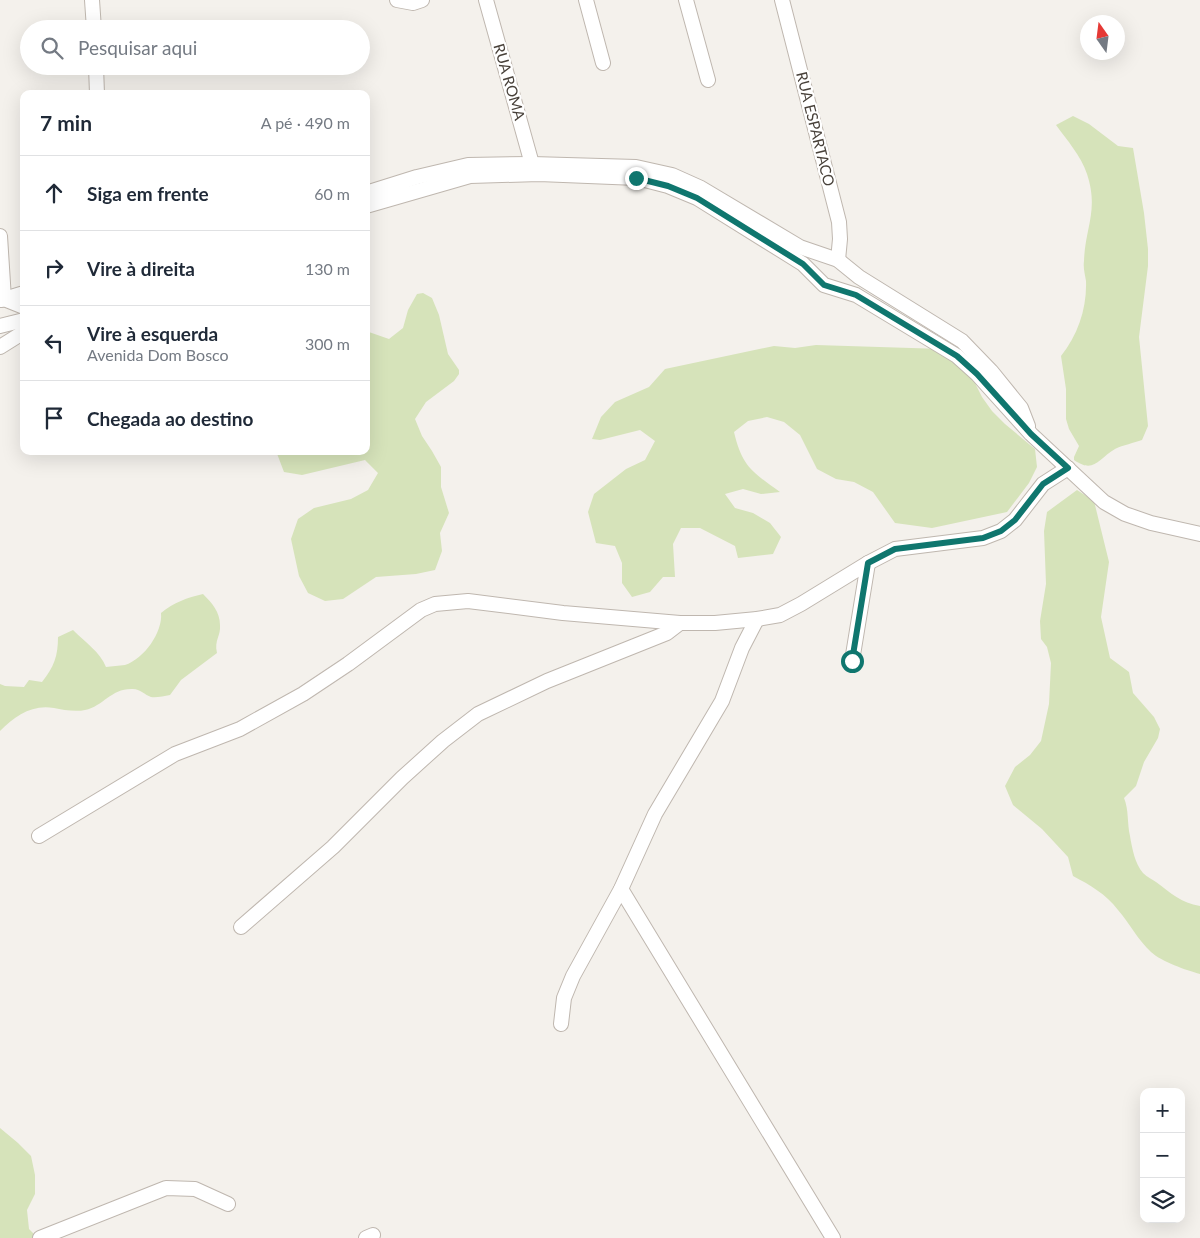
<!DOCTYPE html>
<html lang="pt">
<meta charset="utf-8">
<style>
body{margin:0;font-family:Lato,sans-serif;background:#f2f2f3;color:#1f2937}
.controls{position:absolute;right:15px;bottom:15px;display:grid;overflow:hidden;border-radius:10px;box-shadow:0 5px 20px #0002}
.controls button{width:45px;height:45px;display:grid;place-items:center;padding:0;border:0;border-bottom:1px solid #e0e1e3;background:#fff;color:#1f2937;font:25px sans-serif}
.compass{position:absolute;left:1080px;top:15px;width:45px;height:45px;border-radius:50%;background:#fff;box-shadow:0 5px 20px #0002;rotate:346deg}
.stop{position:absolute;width:15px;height:15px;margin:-11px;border:4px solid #0f766e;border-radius:50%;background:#fff}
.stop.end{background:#0f766e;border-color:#fff;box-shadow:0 1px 5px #0008}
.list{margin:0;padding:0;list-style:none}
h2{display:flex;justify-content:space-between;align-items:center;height:65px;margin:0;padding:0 20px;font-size:21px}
h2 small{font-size:16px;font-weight:400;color:#747a83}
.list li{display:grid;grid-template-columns:32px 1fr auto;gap:15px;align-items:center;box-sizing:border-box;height:75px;padding:0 20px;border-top:1px solid #e0e1e3}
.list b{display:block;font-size:19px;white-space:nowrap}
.list p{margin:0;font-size:16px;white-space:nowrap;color:#747a83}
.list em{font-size:16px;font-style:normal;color:#747a83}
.icon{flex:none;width:28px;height:28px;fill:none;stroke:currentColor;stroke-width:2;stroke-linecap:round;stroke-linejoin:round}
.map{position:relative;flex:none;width:1200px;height:1238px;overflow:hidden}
.search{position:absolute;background:#fff;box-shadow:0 5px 20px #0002;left:20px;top:20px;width:350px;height:55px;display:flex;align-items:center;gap:12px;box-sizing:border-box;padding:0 18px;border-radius:28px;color:#747a83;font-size:19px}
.panel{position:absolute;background:#fff;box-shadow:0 5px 20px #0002;left:20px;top:90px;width:350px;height:365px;border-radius:10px}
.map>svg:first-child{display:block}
.green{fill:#d6e3ba}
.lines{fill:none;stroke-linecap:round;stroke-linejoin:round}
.minor-casing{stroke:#bfb7af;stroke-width:16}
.minor{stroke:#fff;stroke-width:14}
.route{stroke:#0f766e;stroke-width:6}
.labels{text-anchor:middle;stroke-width:4.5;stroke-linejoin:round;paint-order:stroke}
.street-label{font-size:15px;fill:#48413a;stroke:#fff}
</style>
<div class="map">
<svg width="1200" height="1238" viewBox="0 0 1200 1238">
<rect width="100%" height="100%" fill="#f4f1ec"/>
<!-- green -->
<g class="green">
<path d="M1073,116L1089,124L1118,146L1133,148L1144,213L1148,249V266L1139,337L1148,426L1142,440C1134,443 1123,445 1115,449C1098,459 1094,474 1074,460V457L1079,446L1069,429L1066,419V389L1061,356C1078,335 1087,308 1086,281C1085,274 1083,268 1084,261C1085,228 1099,210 1087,174C1081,156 1067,140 1056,125Z"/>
<polygon points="423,293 432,298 439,315 448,354 459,370 459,374 454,381 426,402 415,419 422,436 432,451 441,467 441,487 449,513 440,533 442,551 435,570 416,574 376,577 343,599 325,601 308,593 299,576 291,539 298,519 314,508 351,499 368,490 378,473 365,460 302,475 284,472 276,451 366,451 366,331 389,339 403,328 408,310 417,294"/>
<path d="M816,345L943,349L973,379L982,397L992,411L1005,424L1035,449L1037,467L1029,483L1007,512L932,528L895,523L873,492L854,482L836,479L817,469L800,435L784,422L767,417L748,421L734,432C742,466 752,472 780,492L761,494L743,489L725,494L735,508L753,513L770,523L781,537L773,554L738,558L735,546L700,528H681L673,544L675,577H663L650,592L632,597L622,583V563L615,546L596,543L588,512L594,494L626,469L645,460L655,441L640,430L600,440L592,439L601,417L615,402L649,387L665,369L774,346L795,348Z"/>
<path d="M1077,490L1094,501L1109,562L1101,617L1110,658L1129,672L1133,693L1154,717L1160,729L1158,738L1144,762L1136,786L1124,798C1129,810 1127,823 1130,836C1132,848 1135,864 1143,873C1147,877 1152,879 1156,882C1171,893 1181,903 1200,906V974C1186,970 1162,962 1151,952C1138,940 1130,924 1118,910C1106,894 1090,885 1073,876L1068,857L1042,829L1013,805L1005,786L1015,767L1030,755L1041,741L1049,704L1051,663L1047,647L1041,639L1040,621L1046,584L1044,531L1047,512Z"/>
<path d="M203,594C212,603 220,612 220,625C221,636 214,640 217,653L181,680L170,695C164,696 156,698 151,697C145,695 140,689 133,689C111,688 104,706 85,710C76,712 63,710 54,708C32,704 15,716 0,731V684L5,686L24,687L29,680L42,682C54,667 58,656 58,637L73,630C85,642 100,652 106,667C112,666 119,666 125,665C144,659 163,632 161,613C174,602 187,598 203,594Z"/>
<polygon points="0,1128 18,1143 31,1156 35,1175 35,1194 27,1210 29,1229 38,1238 0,1238"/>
</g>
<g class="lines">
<!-- minor casing -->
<g class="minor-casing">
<g id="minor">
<polyline points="92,0 94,29"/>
<polyline points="397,0 413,3 422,0"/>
<polyline points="486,0 532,164"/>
<polyline points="586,0 603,63"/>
<polyline points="686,0 708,80"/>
<polyline points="782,0 839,222 840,239 838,260"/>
<polyline points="96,66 97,94"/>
<polyline points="366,193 417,177 468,165 532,164 636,167 672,175 701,188 800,247 838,260 859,277 962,341 991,371 1021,408 1028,426"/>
<polyline points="366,206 470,176 539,174 637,178 668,186 697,198 803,264 824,285 856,295 957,356 977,374 1031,434 1104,502 1125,514 1151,523 1200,534"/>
<polyline points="0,236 4,299 24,307"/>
<polyline points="1,300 24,293"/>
<polyline points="0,326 24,320"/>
<polyline points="0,347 24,332"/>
<polyline points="852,661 868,563"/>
<polyline points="39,836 175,754 240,729 303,694 348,664 421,610 435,604 468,601 563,613 680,623 715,623 757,619 780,615 801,604 868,563 895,549 983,538 1001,531 1015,520 1043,484 1068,468"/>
<polyline points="621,889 833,1238"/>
<polyline points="241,927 333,847 402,778 443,741 478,714 547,681 667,633 680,623"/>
<polyline points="561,1024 564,998 573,976 621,889 655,814 722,701 742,648 757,619"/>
<polyline points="40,1238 166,1188 195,1189 228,1204"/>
<polyline points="366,1238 373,1235"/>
</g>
</g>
<!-- minor -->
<use href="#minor" class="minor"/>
</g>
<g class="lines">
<!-- route -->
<polyline class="route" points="636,178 668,186 697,198 803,264 824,285 856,295 957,356 977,374 1031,434 1068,468 1043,484 1015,520 1001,531 983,538 895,549 868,563 852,661"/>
</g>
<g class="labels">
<!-- street labels -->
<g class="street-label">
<text transform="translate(509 82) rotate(74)" y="5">RUA ROMA</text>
<text transform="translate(815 129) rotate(76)" y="5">RUA ESPARTACO</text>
</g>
</g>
</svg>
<div class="controls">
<button>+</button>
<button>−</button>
<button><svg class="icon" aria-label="layers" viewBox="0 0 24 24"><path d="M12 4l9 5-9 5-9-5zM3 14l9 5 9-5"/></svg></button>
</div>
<svg class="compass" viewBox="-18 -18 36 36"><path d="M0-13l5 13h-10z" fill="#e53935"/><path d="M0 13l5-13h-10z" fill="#747a83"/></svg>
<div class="stop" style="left:852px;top:661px"></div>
<div class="stop end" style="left:636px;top:178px"></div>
<div class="search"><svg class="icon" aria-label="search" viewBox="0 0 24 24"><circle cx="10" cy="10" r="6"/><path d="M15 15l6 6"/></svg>Pesquisar aqui</div>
<section class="panel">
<h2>7 min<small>A pé · 490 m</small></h2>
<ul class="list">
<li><svg class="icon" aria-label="ahead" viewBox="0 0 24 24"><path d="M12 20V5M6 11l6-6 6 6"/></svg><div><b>Siga em frente</b></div><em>60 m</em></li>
<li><svg class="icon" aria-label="right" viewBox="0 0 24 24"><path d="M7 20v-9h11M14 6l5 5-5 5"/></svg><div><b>Vire à direita</b></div><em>130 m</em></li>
<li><svg class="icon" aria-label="left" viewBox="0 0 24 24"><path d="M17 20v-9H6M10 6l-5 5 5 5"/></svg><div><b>Vire à esquerda</b><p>Avenida Dom Bosco</p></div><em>300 m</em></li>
<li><svg class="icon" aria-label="arrive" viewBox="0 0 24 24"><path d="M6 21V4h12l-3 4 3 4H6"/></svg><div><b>Chegada ao destino</b></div></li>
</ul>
</section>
</div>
